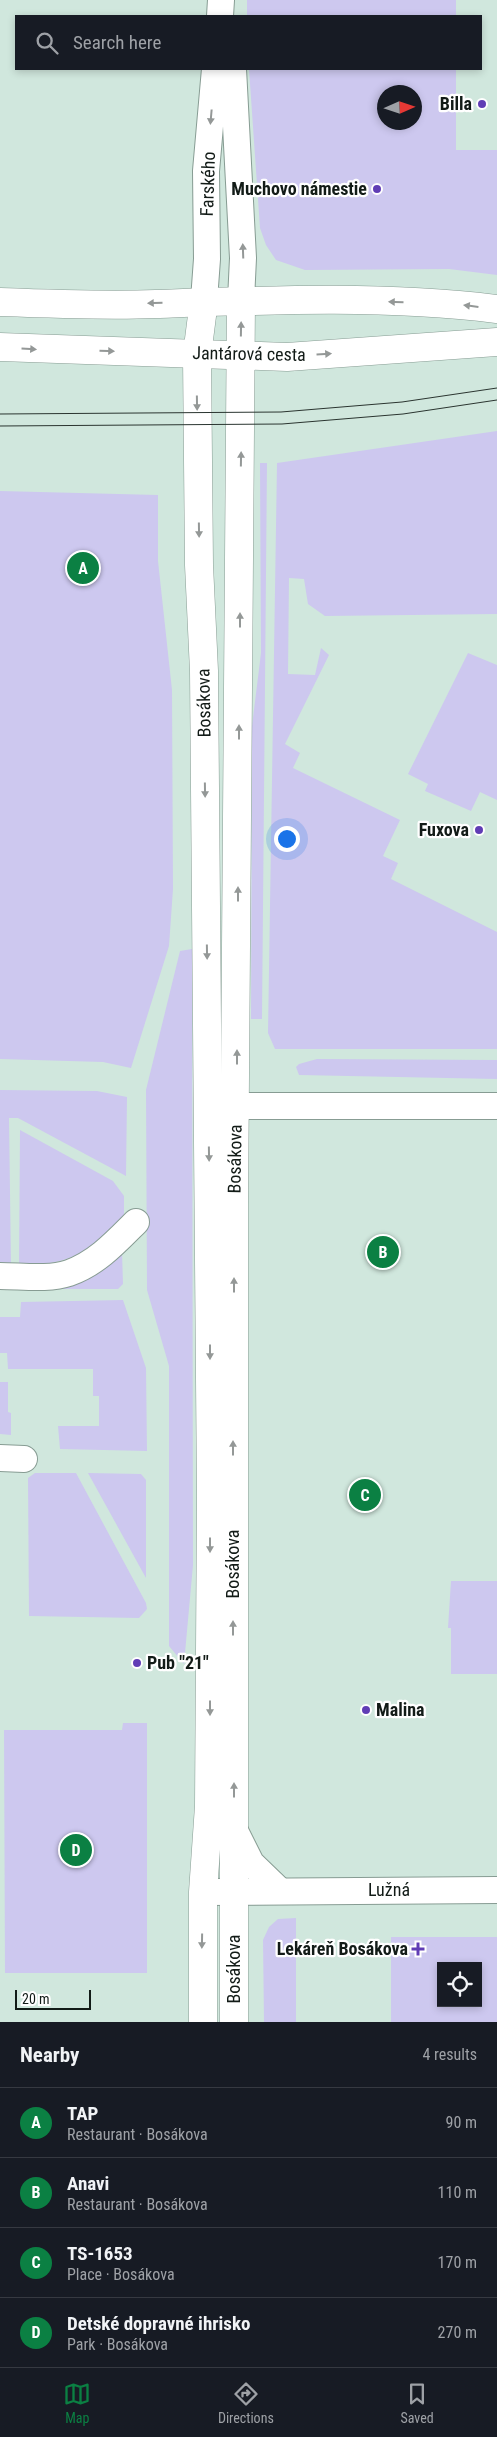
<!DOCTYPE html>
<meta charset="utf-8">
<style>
body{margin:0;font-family:"Roboto Condensed",sans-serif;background:#242831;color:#f1f3f6}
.controls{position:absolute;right:15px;bottom:15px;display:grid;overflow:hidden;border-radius:0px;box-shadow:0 2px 8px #0003}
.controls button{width:45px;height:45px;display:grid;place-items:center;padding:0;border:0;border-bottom:1px solid #363941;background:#171b24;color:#f1f3f6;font:25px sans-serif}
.compass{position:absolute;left:377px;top:85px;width:45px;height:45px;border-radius:50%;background:#171b24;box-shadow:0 2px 8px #0003;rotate:87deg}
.scale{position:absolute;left:15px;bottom:12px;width:76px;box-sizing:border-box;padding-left:5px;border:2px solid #121b17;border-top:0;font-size:14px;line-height:18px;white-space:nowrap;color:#121b17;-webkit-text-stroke:4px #fff;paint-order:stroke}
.you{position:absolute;left:286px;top:838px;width:18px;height:18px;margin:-12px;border:4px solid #fff;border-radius:50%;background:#1a73e8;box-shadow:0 0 0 8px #1a73e833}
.badge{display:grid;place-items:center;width:32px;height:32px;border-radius:50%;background:#0b8043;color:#fff;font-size:16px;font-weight:700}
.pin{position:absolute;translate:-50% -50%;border:2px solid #fff;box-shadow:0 1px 5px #0006}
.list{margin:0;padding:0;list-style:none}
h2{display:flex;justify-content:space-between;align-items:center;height:65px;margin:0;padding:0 20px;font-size:21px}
h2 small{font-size:16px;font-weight:400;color:#9ea1a6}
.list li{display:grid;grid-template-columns:32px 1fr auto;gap:15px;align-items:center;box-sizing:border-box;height:70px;padding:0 20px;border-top:1px solid #363941}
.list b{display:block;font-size:19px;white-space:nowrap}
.list p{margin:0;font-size:16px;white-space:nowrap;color:#9ea1a6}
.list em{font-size:16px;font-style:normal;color:#9ea1a6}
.icon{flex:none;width:28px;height:28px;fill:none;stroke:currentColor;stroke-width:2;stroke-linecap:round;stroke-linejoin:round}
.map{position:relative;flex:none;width:497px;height:2022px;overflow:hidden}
.search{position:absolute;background:#171b24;box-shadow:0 2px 8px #0003;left:15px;right:15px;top:15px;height:55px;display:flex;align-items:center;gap:12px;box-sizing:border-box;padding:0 18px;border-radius:0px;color:#9ea1a6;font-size:19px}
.sheet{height:345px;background:#171b24}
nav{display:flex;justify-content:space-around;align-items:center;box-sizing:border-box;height:70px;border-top:1px solid #363941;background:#171b24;font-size:14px;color:#9ea1a6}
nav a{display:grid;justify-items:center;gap:2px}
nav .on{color:#0b8043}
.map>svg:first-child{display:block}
.green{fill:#cdc8ef;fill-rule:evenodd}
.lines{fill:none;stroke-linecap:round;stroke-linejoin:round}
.minor-casing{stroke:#879c93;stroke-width:28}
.tertiary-casing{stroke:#879c93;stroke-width:29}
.minor{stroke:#fff;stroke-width:26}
.tertiary{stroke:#fff;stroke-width:28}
.tram{stroke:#2a3530;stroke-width:1}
.oneway{fill:#949897}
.poi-dot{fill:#603db5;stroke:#fff;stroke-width:2}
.labels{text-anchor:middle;stroke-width:4.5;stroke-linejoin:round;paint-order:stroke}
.poi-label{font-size:18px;font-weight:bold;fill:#121b17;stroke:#fff;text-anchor:end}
.street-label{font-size:18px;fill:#121b17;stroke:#fff}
</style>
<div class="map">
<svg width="497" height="2022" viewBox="0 0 497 2022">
<rect width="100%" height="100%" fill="#d0e7dd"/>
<!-- green -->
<g class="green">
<rect x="247" y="0" width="209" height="16"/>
<path d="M249,69H456V150H497V275L449,269L305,270L276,260L266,245L260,228ZM384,92H414V122H384Z"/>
<polygon points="497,431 497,614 325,616 308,604 304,579 289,578 288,674 315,675 321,648 329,655 285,744 300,753 293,768 400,820 383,856 398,863 391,879 497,932 497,1049 275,1049 268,1033 277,463"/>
<polygon points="260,463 267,463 262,1019 251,1019 252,726 261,653"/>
<polygon points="0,491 158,495 158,561 172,690 173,889 169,946 131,1068 103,1062 0,1059"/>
<polygon points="468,653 497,665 497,800 480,792 471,811 425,791 428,784 408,774"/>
<polygon points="192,949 193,1565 184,1664 169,1646 169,1366 147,1290 146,1090 180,951"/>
<polygon points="317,1059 497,1060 497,1079 299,1075 296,1067 299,1064"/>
<polygon points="0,1090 97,1091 127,1097 126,1176 18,1118 9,1118 11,1267 0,1266"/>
<path d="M20,1130L113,1181L124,1196V1215C89,1253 72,1264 19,1266Z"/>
<path d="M122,1252L123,1284L118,1289H49C77,1280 101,1274 122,1252Z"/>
<polygon points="123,1300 146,1368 147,1451 60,1449 58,1426 99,1426 99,1396 93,1396 93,1369 8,1369 7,1353 0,1353 0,1317 20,1317 21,1302"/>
<polygon points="8,1382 8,1412 11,1413 11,1435 0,1434 0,1382"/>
<polygon points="35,1473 76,1473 146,1603 147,1609 139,1618 29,1616 28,1478"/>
<polygon points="88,1473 141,1474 146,1480 146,1578"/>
<polygon points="451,1581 497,1581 497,1674 451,1674 451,1628 448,1628"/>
<polygon points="123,1723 147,1723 147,1973 5,1973 4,1730 122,1730"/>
<polygon points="296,1918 296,2022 264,2022 263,1940 269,1927 278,1919"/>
<path d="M391,1937H497V2022H391ZM441,1966H478V2003H441Z"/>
</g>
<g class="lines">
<!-- minor casing -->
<g class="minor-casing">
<g id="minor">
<polyline points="220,16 221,0"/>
<polyline points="233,69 243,258 241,300"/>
<polyline points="204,300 207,259 206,171 215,69"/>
<polyline points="212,1106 497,1106"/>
<path d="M0,1276C22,1276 48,1280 69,1273C97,1263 116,1242 136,1222"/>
<polyline points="0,1458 24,1459"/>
<polyline points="234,1829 251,1863 280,1891"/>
<polyline points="203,1892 497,1890"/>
</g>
</g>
<!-- tertiary casing -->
<g class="tertiary-casing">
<g id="tertiary">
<path d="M0,302C52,304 104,306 156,304C269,300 384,295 497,309"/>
<polyline points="0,347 287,357 497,342"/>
<polyline points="203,2022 203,1892 209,1806 211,1496 204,671 199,565 197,355 204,300"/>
<polyline points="234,2022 234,1205 241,300"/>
</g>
</g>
<!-- minor -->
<use href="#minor" class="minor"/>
<!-- tertiary -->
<use href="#tertiary" class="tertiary"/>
<!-- tram -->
<g class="tram">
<polyline points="0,414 281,412 402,402 497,388"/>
<polyline points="0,426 282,424 403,414 497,400"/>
</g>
</g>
<!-- one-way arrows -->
<defs><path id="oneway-solid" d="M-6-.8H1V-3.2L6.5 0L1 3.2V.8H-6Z" transform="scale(1.25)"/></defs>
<g class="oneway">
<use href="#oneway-solid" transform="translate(211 117) rotate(95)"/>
<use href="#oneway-solid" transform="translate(243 251) rotate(-92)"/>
<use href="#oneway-solid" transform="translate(396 302) rotate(-179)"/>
<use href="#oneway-solid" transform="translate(155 303) rotate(178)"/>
<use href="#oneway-solid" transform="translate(471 306) rotate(-173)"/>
<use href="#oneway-solid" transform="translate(241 329) rotate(-89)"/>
<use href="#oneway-solid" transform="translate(29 349) rotate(4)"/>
<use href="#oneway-solid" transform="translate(107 351) rotate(1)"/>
<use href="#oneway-solid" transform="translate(324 354) rotate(-4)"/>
<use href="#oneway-solid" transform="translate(197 403) rotate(89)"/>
<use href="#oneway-solid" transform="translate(241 459) rotate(-89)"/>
<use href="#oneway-solid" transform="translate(199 530) rotate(89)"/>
<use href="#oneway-solid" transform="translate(240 620) rotate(-90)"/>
<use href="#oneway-solid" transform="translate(239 732) rotate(-90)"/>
<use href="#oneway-solid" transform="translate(205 790) rotate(89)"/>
<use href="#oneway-solid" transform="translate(238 894) rotate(-90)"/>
<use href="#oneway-solid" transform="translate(207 952) rotate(89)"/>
<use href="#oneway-solid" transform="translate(237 1057) rotate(-90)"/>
<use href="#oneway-solid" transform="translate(209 1154) rotate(89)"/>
<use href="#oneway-solid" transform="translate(234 1285) rotate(-90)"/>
<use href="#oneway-solid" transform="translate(210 1352) rotate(90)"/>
<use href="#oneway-solid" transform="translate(233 1448) rotate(-90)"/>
<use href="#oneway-solid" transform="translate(210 1545) rotate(90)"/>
<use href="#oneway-solid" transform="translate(233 1628) rotate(-90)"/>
<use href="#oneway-solid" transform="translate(210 1708) rotate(90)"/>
<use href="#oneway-solid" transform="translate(234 1790) rotate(-90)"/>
<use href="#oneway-solid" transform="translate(202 1941) rotate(91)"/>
</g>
<!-- markers -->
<g class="poi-dot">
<circle cx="482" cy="104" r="5"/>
<circle cx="377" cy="189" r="5"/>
<circle cx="479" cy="830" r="5"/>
<circle cx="137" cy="1663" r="5"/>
<circle cx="366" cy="1710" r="5"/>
<path d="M415.5 1941.5h5v5h5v5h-5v5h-5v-5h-5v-5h5z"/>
</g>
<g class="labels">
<!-- poi labels -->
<g class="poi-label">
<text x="472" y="110">Billa</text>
<text x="367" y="195">Muchovo námestie</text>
<text x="469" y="836">Fuxova</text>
<text x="147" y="1669" text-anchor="start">Pub "21"</text>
<text x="376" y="1716" text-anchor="start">Malina</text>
<text x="408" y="1955">Lekáreň Bosákova</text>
</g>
<!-- street labels -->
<g class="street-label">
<text transform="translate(208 184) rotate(-88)" y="6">Farského</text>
<text transform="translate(249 354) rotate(1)" y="6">Jantárová cesta</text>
<text transform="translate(204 703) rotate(-91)" y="6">Bosákova</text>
<text transform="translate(235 1159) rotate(-89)" y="6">Bosákova</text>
<text transform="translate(233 1564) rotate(-90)" y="6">Bosákova</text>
<text x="389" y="1896">Lužná</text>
<text transform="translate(234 1969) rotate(-90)" y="6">Bosákova</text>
</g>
</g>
</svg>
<div class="controls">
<button><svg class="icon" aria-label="locate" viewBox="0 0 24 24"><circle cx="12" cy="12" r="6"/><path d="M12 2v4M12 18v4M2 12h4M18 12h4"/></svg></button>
</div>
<svg class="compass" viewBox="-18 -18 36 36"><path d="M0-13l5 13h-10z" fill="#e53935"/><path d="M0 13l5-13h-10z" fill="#9ea1a6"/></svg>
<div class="scale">20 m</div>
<div class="you"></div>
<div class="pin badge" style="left:83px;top:568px">A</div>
<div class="pin badge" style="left:383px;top:1252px">B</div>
<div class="pin badge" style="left:365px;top:1495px">C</div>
<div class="pin badge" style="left:76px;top:1850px">D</div>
<div class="search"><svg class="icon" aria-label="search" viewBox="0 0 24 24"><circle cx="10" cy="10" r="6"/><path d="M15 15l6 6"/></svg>Search here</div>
</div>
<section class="sheet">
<h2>Nearby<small>4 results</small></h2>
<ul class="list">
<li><span class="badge">A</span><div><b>TAP</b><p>Restaurant · Bosákova</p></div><em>90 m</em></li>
<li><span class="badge">B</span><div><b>Anavi</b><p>Restaurant · Bosákova</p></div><em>110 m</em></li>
<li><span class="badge">C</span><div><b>TS-1653</b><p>Place · Bosákova</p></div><em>170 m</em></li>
<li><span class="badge">D</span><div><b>Detské dopravné ihrisko</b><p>Park · Bosákova</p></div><em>270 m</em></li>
</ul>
</section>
<nav>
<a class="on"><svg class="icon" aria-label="map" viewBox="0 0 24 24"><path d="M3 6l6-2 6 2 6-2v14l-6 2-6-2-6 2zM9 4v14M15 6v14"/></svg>Map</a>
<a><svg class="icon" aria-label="directions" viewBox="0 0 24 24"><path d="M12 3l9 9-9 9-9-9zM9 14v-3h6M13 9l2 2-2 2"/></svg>Directions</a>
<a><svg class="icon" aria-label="saved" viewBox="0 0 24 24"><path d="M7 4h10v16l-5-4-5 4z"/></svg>Saved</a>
</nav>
